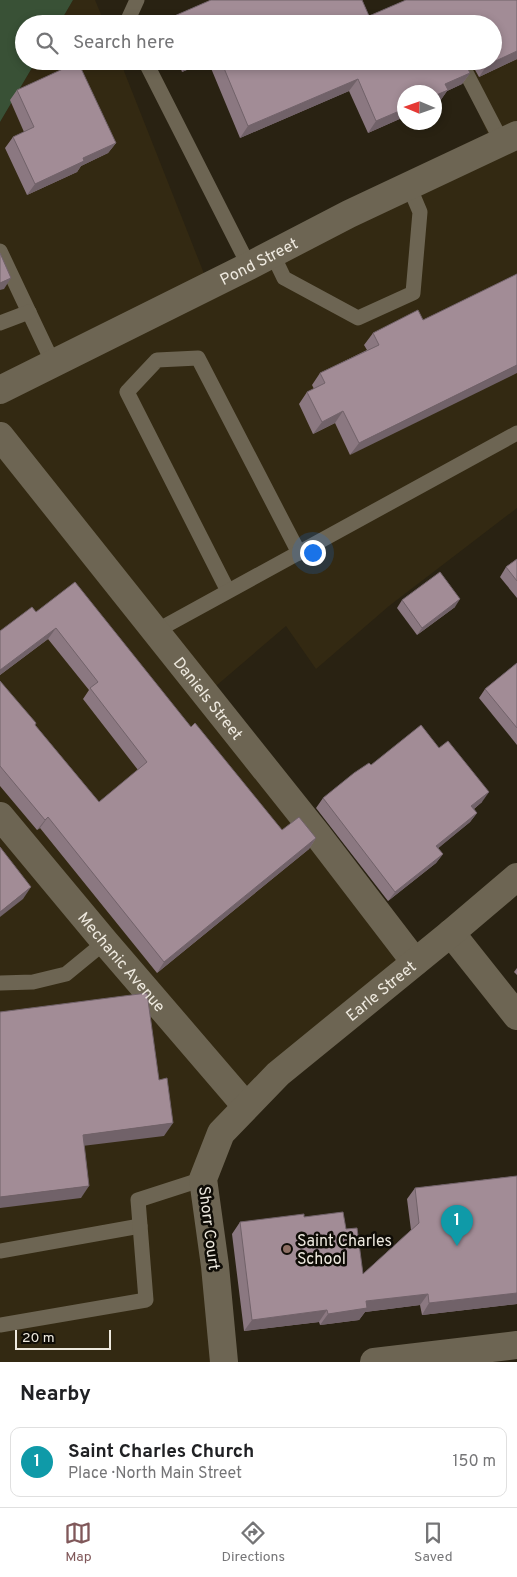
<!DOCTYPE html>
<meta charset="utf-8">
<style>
body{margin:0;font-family:Overpass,sans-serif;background:#f6f6f6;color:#202124}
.compass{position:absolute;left:397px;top:85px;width:45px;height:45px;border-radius:50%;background:#fff;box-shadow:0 2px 8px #0003;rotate:272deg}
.scale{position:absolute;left:15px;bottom:12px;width:96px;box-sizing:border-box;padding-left:5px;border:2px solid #eee9df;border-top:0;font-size:14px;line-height:18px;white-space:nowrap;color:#eee9df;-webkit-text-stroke:4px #0f0c06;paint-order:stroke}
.you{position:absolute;left:312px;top:552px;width:18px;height:18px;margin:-12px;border:4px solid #fff;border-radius:50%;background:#1a73e8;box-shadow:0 0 0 8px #1a73e833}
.badge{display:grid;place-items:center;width:32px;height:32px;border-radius:50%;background:#80585a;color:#fff;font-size:16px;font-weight:700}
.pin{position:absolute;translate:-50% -41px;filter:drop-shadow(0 1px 2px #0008)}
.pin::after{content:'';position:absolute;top:26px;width:18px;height:15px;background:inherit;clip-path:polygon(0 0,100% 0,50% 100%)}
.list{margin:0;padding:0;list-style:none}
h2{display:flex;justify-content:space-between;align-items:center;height:65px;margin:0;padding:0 20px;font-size:21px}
h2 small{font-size:16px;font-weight:400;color:#757577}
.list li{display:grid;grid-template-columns:32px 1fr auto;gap:15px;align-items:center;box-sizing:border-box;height:70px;margin:0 10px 10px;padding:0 10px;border:1px solid #e0e0e0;border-radius:10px}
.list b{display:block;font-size:19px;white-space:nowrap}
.list p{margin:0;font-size:16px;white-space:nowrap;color:#757577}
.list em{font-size:16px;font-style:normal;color:#757577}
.icon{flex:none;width:28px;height:28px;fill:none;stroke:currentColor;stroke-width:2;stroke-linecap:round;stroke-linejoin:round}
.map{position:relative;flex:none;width:517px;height:1362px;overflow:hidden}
.search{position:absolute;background:#fff;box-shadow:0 2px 8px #0003;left:15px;right:15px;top:15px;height:55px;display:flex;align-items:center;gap:12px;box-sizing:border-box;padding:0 18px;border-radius:28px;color:#757577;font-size:19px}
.sheet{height:145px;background:#fff}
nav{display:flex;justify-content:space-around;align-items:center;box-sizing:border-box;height:70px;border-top:1px solid #e0e0e0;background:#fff;font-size:14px;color:#757577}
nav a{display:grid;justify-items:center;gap:2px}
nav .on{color:#80585a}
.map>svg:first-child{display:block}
.built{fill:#332912}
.green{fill:#395136}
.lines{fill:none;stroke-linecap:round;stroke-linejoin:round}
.service{stroke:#6d6553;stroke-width:15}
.minor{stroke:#6d6553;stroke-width:28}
.tertiary{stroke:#6d6553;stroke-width:28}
.wall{fill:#8b7881}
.shaded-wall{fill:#716269}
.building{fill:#a28c96;stroke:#716269}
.education-dot{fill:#8d6e63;stroke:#0f0c06;stroke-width:2}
.labels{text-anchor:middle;stroke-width:5;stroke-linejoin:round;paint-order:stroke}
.street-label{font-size:16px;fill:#eee9df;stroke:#0f0c06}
.poi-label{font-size:16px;fill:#eee9df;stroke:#0f0c06;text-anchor:start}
</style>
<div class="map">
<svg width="517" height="1362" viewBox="0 0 517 1362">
<rect width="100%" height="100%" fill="#292212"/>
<!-- built -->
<g class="built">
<polygon points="73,0 95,0 105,24 59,24"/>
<polygon points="517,0 517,508 389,606 316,669 286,626 203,697 404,963 243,1103 207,1198 229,1362 0,1362 0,122 36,61 120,61 205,276 490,139 456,61 493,61 493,24"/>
</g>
<!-- green -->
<polygon class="green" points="0,0 73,0 59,24 24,24 24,61 36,61 0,122"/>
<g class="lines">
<!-- service -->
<g class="service">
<polyline points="126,24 137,0"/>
<polyline points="145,61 249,266"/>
<polyline points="460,61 502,142"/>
<polyline points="0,251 53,363"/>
<polyline points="272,253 284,278 358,318 413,293 420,212 409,186"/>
<polyline points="0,323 29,312"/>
<polyline points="228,591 127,392 157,360 198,358 299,553"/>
<polyline points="156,631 517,433"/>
<polyline points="0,983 33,982 66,974 105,942"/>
<polyline points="0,1251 140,1226"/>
<polyline points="0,1325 146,1300 138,1200 203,1179"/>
</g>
<!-- minor -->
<g class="minor">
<path id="s1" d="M0,390L249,266L349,214L517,135"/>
<path id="s2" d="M0,436L317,834L415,962"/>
<path id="s3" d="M0,816L105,942L246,1106"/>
<polyline points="451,933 517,1016"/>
<path id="s4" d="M224,1362L215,1266L203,1179L221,1133L278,1074L451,933L517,877"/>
</g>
<!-- tertiary -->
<polyline class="tertiary" points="374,1362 517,1345"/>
</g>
<!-- wall -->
<g class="wall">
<polygon points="211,0 362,0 369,16 406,0 517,0 517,59 479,77 470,61 493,61 493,24 167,24 172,17"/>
<polygon points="178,61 464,61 470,73 462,84 447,91 440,101 404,92 404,117 368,133 349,91 240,138 208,61 182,72"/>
<polygon points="17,90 116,143 108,153 81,166 77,172 27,195 5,148 13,137 24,132 10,100"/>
<polygon points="517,274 350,455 335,423 313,434 299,404 307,392 314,389 312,385 320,373 367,350 364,345 373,333 423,320"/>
<polygon points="517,559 517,598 500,577 506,567"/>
<polygon points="402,600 455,607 417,635 397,608"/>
<polygon points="36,612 191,727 282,830 316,838 309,849 157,973 40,828 37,830 0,786 0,681 35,725 99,802 138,770 83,699 89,690 48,639 0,675 0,631"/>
<polygon points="517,663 517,745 479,698 485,689"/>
<polygon points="323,798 482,802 474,809 477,813 470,822 438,848 443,854 436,863 388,901 316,808"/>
<polygon points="517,968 517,975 514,972"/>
<polygon points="517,1176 517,1304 422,1315 420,1305 365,1312 359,1320 320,1325 319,1322 244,1331 232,1234 240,1222 304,1217 346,1229 363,1274 411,1230 407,1199 415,1188"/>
</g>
<!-- shaded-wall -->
<g class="shaded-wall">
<polygon points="517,51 517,59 479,77 487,65"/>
<polygon points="190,61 208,61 182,72"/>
<polygon points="470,73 462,84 447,91 440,101 434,104 434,96 445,84"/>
<polygon points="358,79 349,91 240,138 248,126"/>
<polygon points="404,109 404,117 368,133 376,121"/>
<polygon points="116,143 108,153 81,166 77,172 27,195 35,184 83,158"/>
<polygon points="11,278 4,289 0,290 0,283"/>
<polygon points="517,365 517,373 350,455 359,443"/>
<polygon points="343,411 335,423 313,434 322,422"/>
<polygon points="460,599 455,607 417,635 422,628"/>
<polygon points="56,628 48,639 0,675 0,670"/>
<polygon points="489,792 482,802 465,816 471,806"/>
<polygon points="477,813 470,822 430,855 436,846"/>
<polygon points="48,817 40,828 37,830 45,820"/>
<polygon points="316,838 309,849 157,973 164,962"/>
<polygon points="443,854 436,863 388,901 395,892"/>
<polygon points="31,887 23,899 0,917 0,912"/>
<polygon points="173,1123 164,1136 74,1147 83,1135"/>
<polygon points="89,1186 81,1198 0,1208 0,1197"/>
<polygon points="517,1293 517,1304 422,1315 429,1303"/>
<polygon points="428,1294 420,1305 365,1312 359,1320 320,1325 328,1314 366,1301"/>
<polygon points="327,1310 319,1322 244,1331 252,1320"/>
</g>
<!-- building -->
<g class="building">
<polygon points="211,0 362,0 369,16 406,0 517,0 517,51 487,65 485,61 493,61 493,24 175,24 172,17"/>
<polygon points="221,61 464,61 470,73 445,84 448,90 434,96 434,92 404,92 404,109 376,121 358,79 248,126"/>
<polygon points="78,62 116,143 83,158 84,161 35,184 13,137 34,127 17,90"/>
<polygon points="0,253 11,278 0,283"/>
<polygon points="517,274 517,365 359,443 343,411 322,422 307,392 325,383 320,373 379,345 373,333 418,310 423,320"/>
<polygon points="517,559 517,581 506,567"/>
<polygon points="440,572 460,599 422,628 402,600"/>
<polygon points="75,582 191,727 195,723 282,830 299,817 316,838 164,962 48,817 45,820 0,766 0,681 36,723 35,725 99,802 147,762 90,688 98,682 56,628 0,670 0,631 32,607 36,612"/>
<polygon points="517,663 517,728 485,689"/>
<polygon points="421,725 439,748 448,741 489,792 471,806 477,813 436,846 443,854 395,892 323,798 354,773 369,763 371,765"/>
<polygon points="0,847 31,887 0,912"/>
<polygon points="147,993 159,1080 167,1078 173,1123 83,1135 89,1186 0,1197 0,1012"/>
<polygon points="517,1176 517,1293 429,1303 428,1294 366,1301 367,1308 328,1314 327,1310 252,1320 240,1222 304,1214 304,1217 343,1212 346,1229 357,1228 363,1274 419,1223 415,1188"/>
</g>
<!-- markers -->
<circle class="education-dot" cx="287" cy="1249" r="5"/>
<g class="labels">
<!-- street labels -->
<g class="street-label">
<text dy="6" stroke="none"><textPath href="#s1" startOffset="289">Pond Street</textPath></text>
<text dy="6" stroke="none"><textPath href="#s2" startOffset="335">Daniels Street</textPath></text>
<text dy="6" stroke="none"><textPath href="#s3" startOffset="190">Mechanic Avenue</textPath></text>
<text dy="6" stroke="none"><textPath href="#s4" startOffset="448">Earle Street</textPath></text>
<text transform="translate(210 1228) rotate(83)" y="6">Shorr Court</text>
</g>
<!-- poi labels -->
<g class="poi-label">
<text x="297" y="1246">Saint Charles<tspan x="297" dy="18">School</tspan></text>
</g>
</g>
</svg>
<svg class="compass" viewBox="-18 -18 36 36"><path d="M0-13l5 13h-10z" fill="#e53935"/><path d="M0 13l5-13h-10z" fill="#757577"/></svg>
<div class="scale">20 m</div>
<div class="you"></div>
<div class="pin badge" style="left:457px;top:1246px;background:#0f9aa8">1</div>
<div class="search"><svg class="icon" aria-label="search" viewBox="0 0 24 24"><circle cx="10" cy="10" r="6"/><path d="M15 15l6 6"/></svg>Search here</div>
</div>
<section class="sheet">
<h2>Nearby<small></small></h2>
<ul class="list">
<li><span class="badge" style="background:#0f9aa8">1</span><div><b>Saint Charles Church</b><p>Place · North Main Street</p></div><em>150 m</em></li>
</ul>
</section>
<nav>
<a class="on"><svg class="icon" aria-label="map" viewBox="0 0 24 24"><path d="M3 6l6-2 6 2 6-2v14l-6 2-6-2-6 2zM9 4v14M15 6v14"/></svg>Map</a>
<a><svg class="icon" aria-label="directions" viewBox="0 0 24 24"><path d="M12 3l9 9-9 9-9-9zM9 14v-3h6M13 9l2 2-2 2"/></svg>Directions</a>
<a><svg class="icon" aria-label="saved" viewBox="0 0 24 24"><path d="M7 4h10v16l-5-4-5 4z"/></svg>Saved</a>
</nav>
